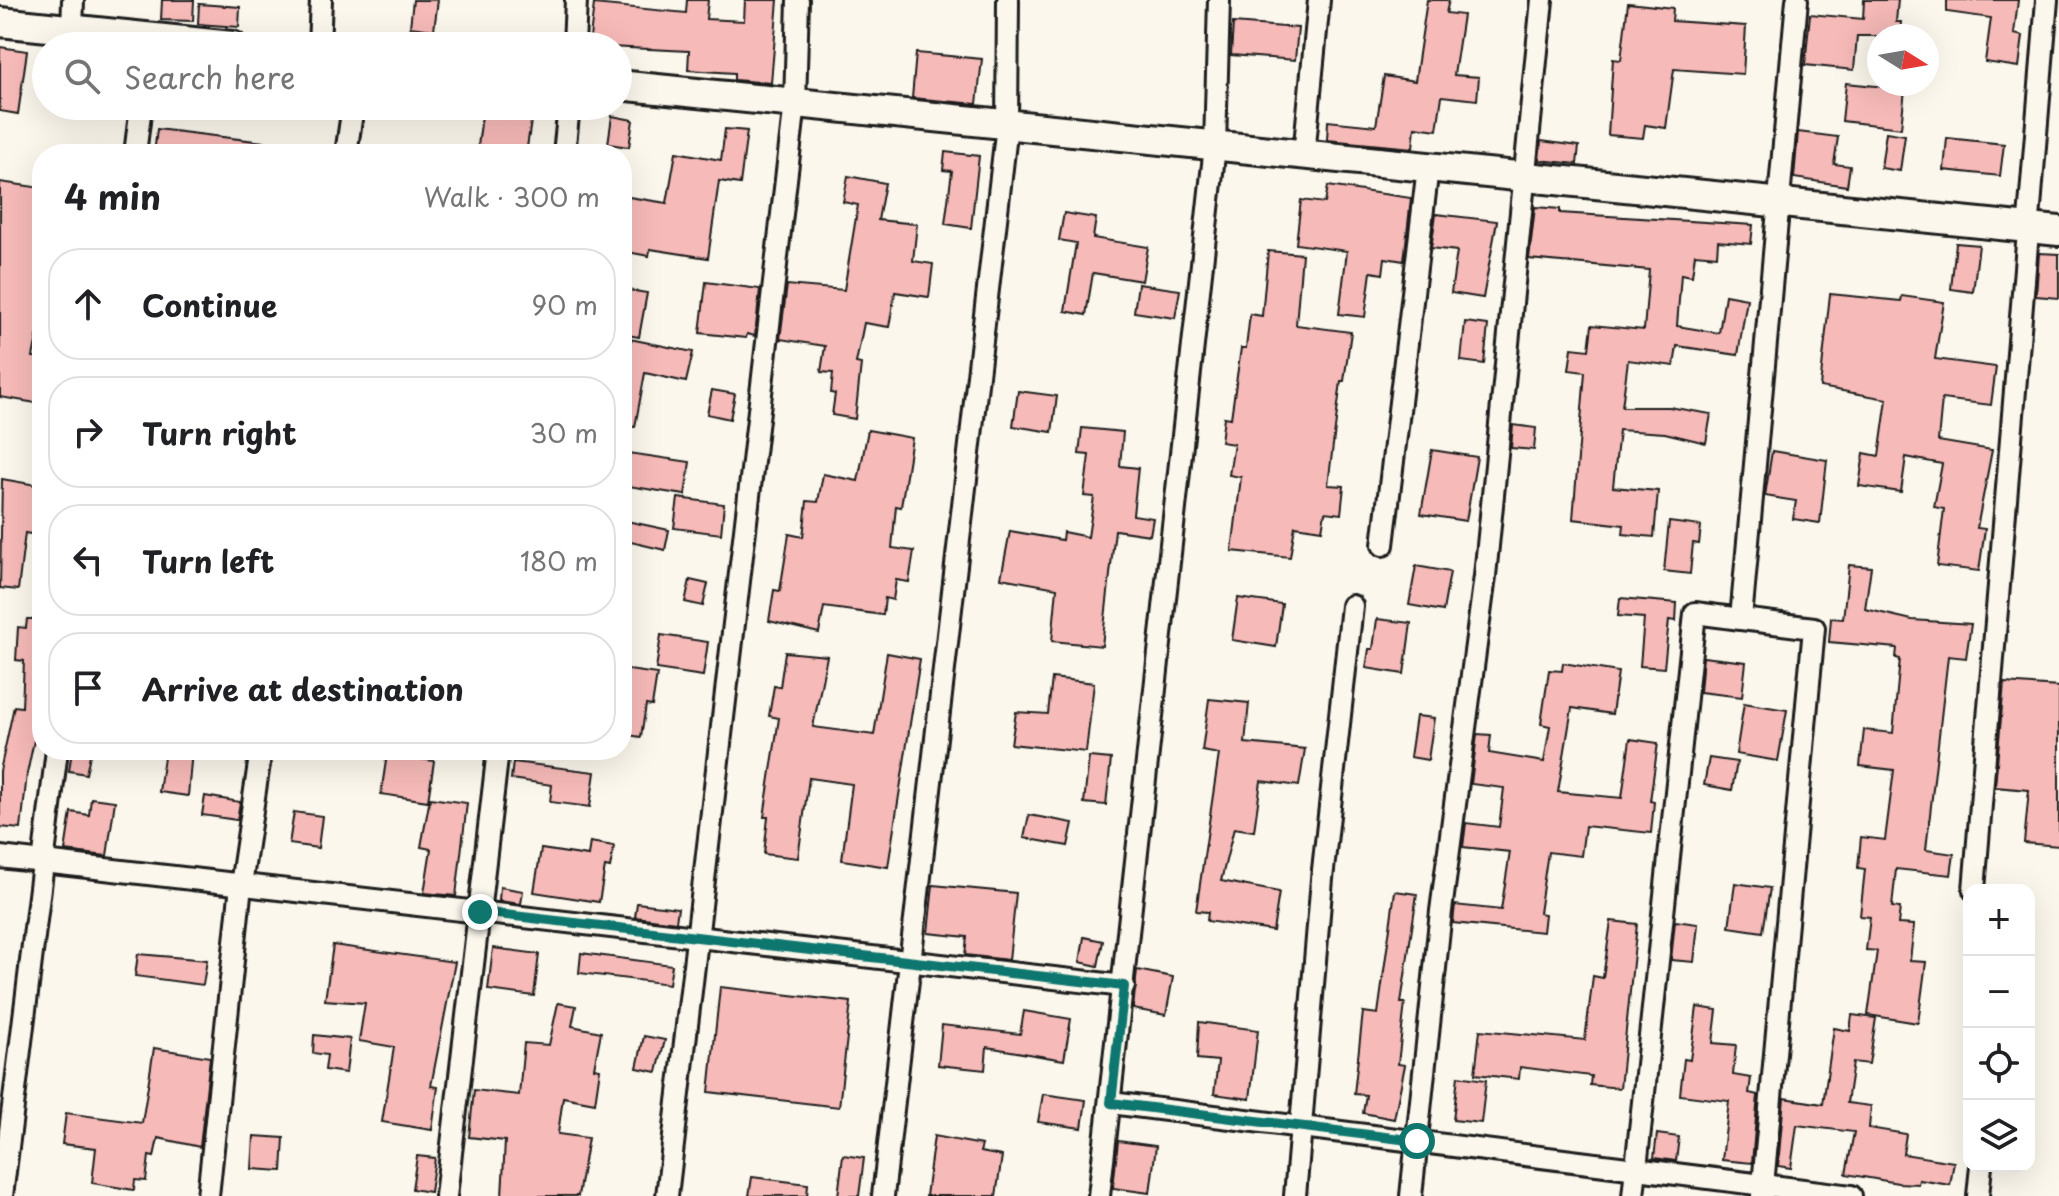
<!DOCTYPE html>
<meta charset="utf-8">
<style>
body{margin:0;font-family:"Playpen Sans",sans-serif;background:#f6f6f6;color:#202124}
.controls{position:absolute;right:24px;bottom:24px;display:grid;overflow:hidden;border-radius:16px;box-shadow:0 8px 32px #0002}
.controls button{width:72px;height:72px;display:grid;place-items:center;padding:0;border:0;border-bottom:2px solid #e0e0e0;background:#fff;color:#202124;font:40px sans-serif}
.compass{position:absolute;left:1867px;top:24px;width:72px;height:72px;border-radius:50%;background:#fff;box-shadow:0 8px 32px #0002;rotate:101deg}
.stop{position:absolute;width:24px;height:24px;margin:-18px;border:6px solid #0f766e;border-radius:50%;background:#fff}
.stop.end{background:#0f766e;border-color:#fff;box-shadow:0 2px 8px #0008}
.list{margin:0;padding:0;list-style:none}
h2{display:flex;justify-content:space-between;align-items:center;height:104px;margin:0;padding:0 32px;font-size:34px}
h2 small{font-size:26px;font-weight:400;color:#757577}
.list li{display:grid;grid-template-columns:52px 1fr auto;gap:24px;align-items:center;box-sizing:border-box;height:112px;margin:0 16px 16px;padding:0 16px;border:2px solid #e0e0e0;border-radius:32px}
.list b{display:block;font-size:30px;white-space:nowrap}
.list em{font-size:26px;font-style:normal;color:#757577}
.icon{flex:none;width:44px;height:44px;fill:none;stroke:currentColor;stroke-width:2;stroke-linecap:round;stroke-linejoin:round}
.map{position:relative;flex:none;width:2059px;height:1196px;overflow:hidden}
.search{position:absolute;background:#fff;box-shadow:0 8px 32px #0002;left:32px;top:32px;width:600px;height:88px;display:flex;align-items:center;gap:20px;box-sizing:border-box;padding:0 28px;border-radius:44px;color:#757577;font-size:30px}
.panel{position:absolute;background:#fff;box-shadow:0 8px 32px #0002;left:32px;top:144px;width:600px;height:616px;border-radius:32px}
.map>svg:first-child{display:block}
.building{fill:#f6bab8;stroke:#1c1c1c;stroke-width:2}
.lines{fill:none;stroke-linecap:round;stroke-linejoin:round}
.street-casing{stroke:#1c1c1c;stroke-width:26}
.secondary-casing{stroke:#1c1c1c;stroke-width:34}
.street{stroke:#fbf7ec;stroke-width:20}
.secondary{stroke:#fbf7ec;stroke-width:28}
.route{stroke:#0f766e;stroke-width:10}
</style>
<div class="map">
<svg width="2059" height="1196" viewBox="0 0 2059 1196">
<rect width="100%" height="100%" fill="#fbf7ec"/>
<filter id="ink" filterUnits="userSpaceOnUse"><feTurbulence type="fractalNoise" baseFrequency=".0125" numOctaves="2"/><feDisplacementMap in="SourceGraphic" scale="16" xChannelSelector="R" yChannelSelector="G"/><feConvolveMatrix kernelMatrix="1 2 1 2 8 2 1 2 1" color-interpolation-filters="sRGB"/></filter>
<g filter="url(#ink)">
<!-- building -->
<g class="building">
<polygon points="162,0 194,0 193,21 161,20"/>
<polygon points="413,0 438,0 434,30 410,27"/>
<polygon points="687,0 708,0 706,19 744,21 745,0 778,0 771,83 734,80 734,73 688,70 689,51 589,46 594,4 686,13"/>
<polygon points="1427,0 1449,0 1446,13 1463,15 1454,75 1479,77 1477,100 1442,96 1437,130 1415,127 1413,148 1327,140 1328,121 1376,126 1384,76 1415,81"/>
<polygon points="1864,0 1898,0 1896,22 1901,22 1900,36 1857,36 1854,70 1805,65 1810,14 1863,19"/>
<polygon points="1947,0 2018,0 2014,34 2023,36 2019,67 1985,62 1991,18 1947,12"/>
<polygon points="1628,3 1673,8 1672,21 1746,26 1743,74 1674,69 1666,128 1645,125 1643,138 1608,135 1613,59 1621,60"/>
<polygon points="199,4 240,7 239,27 198,24"/>
<polygon points="1233,23 1298,28 1295,60 1231,55"/>
<polygon points="0,47 27,51 18,114 0,111"/>
<polygon points="916,53 982,59 977,104 912,98"/>
<polygon points="1846,83 1905,89 1901,128 1842,121"/>
<polygon points="482,115 531,121 526,154 477,154"/>
<polygon points="612,116 633,120 629,147 608,144"/>
<polygon points="157,129 263,142 263,154 154,154"/>
<polygon points="725,129 747,131 740,184 719,181 708,258 650,249 649,256 622,251 622,196 667,203 676,152 721,160"/>
<polygon points="1798,132 1838,137 1834,164 1850,166 1847,186 1794,178"/>
<polygon points="1886,132 1905,135 1900,171 1881,168"/>
<polygon points="1947,138 2004,144 2000,176 1944,170"/>
<polygon points="1541,141 1579,146 1577,164 1539,160"/>
<polygon points="945,152 979,156 971,228 945,224 952,171 943,170"/>
<polygon points="848,176 885,183 878,220 917,224 913,261 933,264 929,297 895,292 889,327 864,323 856,363 861,364 855,419 832,415 835,394 831,393 833,373 821,372 825,346 780,339 787,285 844,290 858,205 843,202"/>
<polygon points="0,182 42,188 42,286 38,312 42,313 33,357 42,358 42,404 0,397"/>
<polygon points="1328,186 1411,198 1404,261 1385,258 1383,274 1371,272 1365,317 1339,314 1347,251 1296,244 1301,200 1325,203"/>
<polygon points="1535,207 1560,209 1560,213 1753,225 1751,244 1718,241 1717,256 1695,254 1692,276 1681,274 1677,326 1719,333 1725,295 1747,299 1738,355 1677,346 1674,366 1628,360 1622,407 1669,407 1711,414 1706,443 1665,433 1619,430 1613,487 1658,491 1654,537 1623,534 1624,525 1573,519 1585,372 1569,370 1572,348 1589,350 1592,325 1644,330 1649,270 1529,259"/>
<polygon points="1064,213 1096,218 1093,238 1148,247 1142,281 1093,273 1086,315 1065,311 1076,243 1059,240"/>
<polygon points="1436,214 1497,221 1483,298 1451,293 1457,251 1431,248"/>
<polygon points="1956,243 1979,245 1973,292 1951,289"/>
<polygon points="1268,251 1302,254 1296,325 1351,332 1344,381 1341,381 1328,485 1344,486 1341,514 1325,512 1322,530 1295,526 1290,557 1232,551 1241,477 1229,475 1234,444 1221,442 1224,417 1231,418 1241,348 1246,348 1250,314 1262,316"/>
<polygon points="2039,253 2059,254 2059,298 2036,296"/>
<polygon points="706,282 760,289 755,336 747,334 746,338 700,333"/>
<polygon points="1138,284 1180,290 1175,318 1134,312"/>
<polygon points="622,289 647,293 639,337 622,334"/>
<polygon points="1830,294 1901,301 1902,296 1944,302 1935,359 1996,367 1991,405 1942,399 1938,441 1992,450 1977,528 1985,529 1979,571 1937,566 1944,509 1934,507 1942,464 1906,457 1901,492 1859,486 1864,453 1879,456 1887,399 1820,387"/>
<polygon points="1465,322 1488,325 1484,364 1461,361"/>
<polygon points="625,338 693,352 686,382 645,373 635,427 622,426"/>
<polygon points="712,390 735,394 730,419 707,414"/>
<polygon points="1018,391 1057,396 1052,432 1013,426"/>
<polygon points="1513,425 1536,428 1534,450 1511,448"/>
<polygon points="1082,428 1123,432 1120,466 1138,468 1133,515 1153,518 1150,535 1115,530 1102,646 1052,641 1057,588 1001,578 1010,531 1062,540 1063,532 1088,537 1094,497 1084,496 1089,455 1079,454"/>
<polygon points="868,430 912,438 901,507 896,506 892,548 914,551 909,582 896,580 893,600 885,598 883,615 824,607 819,633 769,621 774,590 780,591 789,534 803,537 807,501 818,502 823,474 858,481"/>
<polygon points="1432,450 1477,457 1466,521 1421,514"/>
<polygon points="1772,451 1827,460 1820,523 1793,519 1796,501 1765,496"/>
<polygon points="622,452 690,462 685,495 622,485"/>
<polygon points="2,479 42,486 42,536 25,533 18,590 0,588"/>
<polygon points="678,498 724,504 721,534 674,528"/>
<polygon points="622,520 669,530 665,550 622,540"/>
<polygon points="1669,522 1701,526 1699,544 1693,543 1690,574 1664,571"/>
<polygon points="1849,565 1871,567 1865,609 1912,620 1971,624 1966,658 1948,656 1926,850 1954,854 1951,875 1896,869 1892,907 1900,908 1898,924 1914,925 1910,961 1926,962 1918,1023 1868,1015 1877,951 1866,950 1870,917 1860,916 1865,869 1858,868 1861,837 1885,840 1894,770 1860,766 1864,730 1893,733 1900,659 1896,658 1897,648 1829,642 1831,618 1843,619"/>
<polygon points="1416,566 1450,572 1443,611 1409,605"/>
<polygon points="690,580 708,584 703,606 685,602"/>
<polygon points="1238,598 1282,604 1276,647 1232,640"/>
<polygon points="1620,598 1677,603 1676,621 1669,620 1664,668 1640,666 1644,618 1618,616"/>
<polygon points="27,619 42,619 42,702 27,774 21,829 0,827 0,771 14,706 22,707 24,661 16,660 18,627 26,628"/>
<polygon points="1377,619 1411,623 1404,674 1366,668 1369,649 1373,649"/>
<polygon points="661,635 708,642 703,676 656,669"/>
<polygon points="785,652 827,656 813,727 874,735 887,653 920,659 888,867 842,860 852,784 809,778 798,858 764,854 768,817 764,817 779,718 769,716 774,686 780,687"/>
<polygon points="1703,657 1746,662 1742,697 1700,692"/>
<polygon points="1563,663 1618,672 1612,714 1572,708 1558,792 1622,798 1630,739 1658,743 1650,801 1654,802 1651,833 1585,826 1581,856 1548,852 1539,913 1545,914 1543,932 1453,923 1455,905 1501,910 1510,852 1463,847 1466,823 1499,827 1504,788 1471,784 1477,734 1491,735 1489,753 1544,762 1550,726 1541,724 1549,670 1562,671"/>
<polygon points="622,669 657,674 652,706 646,705 641,737 622,734"/>
<polygon points="1052,678 1094,683 1086,752 1011,744 1016,712 1048,714"/>
<polygon points="2004,683 2059,687 2059,846 2024,843 2029,790 1995,787"/>
<polygon points="1209,699 1249,703 1245,743 1305,749 1299,786 1261,781 1254,831 1234,828 1221,881 1279,892 1273,931 1207,921 1208,912 1196,911 1219,754 1202,751"/>
<polygon points="1744,703 1787,710 1778,761 1736,754"/>
<polygon points="1416,716 1434,718 1428,760 1410,757"/>
<polygon points="72,750 91,750 86,774 69,771"/>
<polygon points="165,750 192,750 188,796 159,792"/>
<polygon points="387,754 434,761 428,801 381,794"/>
<polygon points="1089,757 1111,759 1106,805 1084,803"/>
<polygon points="1709,758 1737,762 1732,790 1704,785"/>
<polygon points="513,762 595,772 590,807 550,802 552,785 511,779"/>
<polygon points="205,796 240,802 237,820 202,815"/>
<polygon points="91,798 115,801 107,856 65,851 71,812 89,815"/>
<polygon points="430,798 467,803 456,896 424,893 431,849 421,847"/>
<polygon points="294,812 322,816 318,848 289,844"/>
<polygon points="1029,815 1073,823 1068,846 1024,838"/>
<polygon points="590,842 614,846 610,868 605,867 599,902 534,892 541,849 588,856"/>
<polygon points="1735,883 1770,888 1763,932 1729,927"/>
<polygon points="933,885 1016,893 1009,960 965,955 967,937 928,933"/>
<polygon points="500,887 523,891 521,904 499,901"/>
<polygon points="1395,891 1417,894 1401,1003 1405,1003 1398,1064 1405,1065 1394,1119 1363,1113 1366,1095 1354,1094 1363,1012 1378,1014"/>
<polygon points="637,903 678,908 676,922 635,917"/>
<polygon points="1611,921 1637,924 1620,1088 1590,1085 1591,1076 1520,1067 1519,1079 1475,1074 1480,1030 1585,1040 1593,976 1603,978"/>
<polygon points="1675,921 1698,924 1694,962 1671,960"/>
<polygon points="1084,937 1103,941 1098,966 1080,962"/>
<polygon points="333,945 455,962 431,1086 438,1087 432,1130 382,1122 394,1047 359,1041 365,1003 325,1000"/>
<polygon points="493,948 539,954 534,996 488,990"/>
<polygon points="581,953 672,965 669,984 579,973"/>
<polygon points="138,954 207,960 203,985 135,976"/>
<polygon points="1137,970 1173,977 1166,1015 1133,1009"/>
<polygon points="720,987 851,1002 839,1107 709,1092"/>
<polygon points="558,1003 576,1006 572,1026 601,1032 594,1068 600,1069 595,1103 563,1097 558,1134 588,1138 578,1196 502,1196 505,1141 469,1137 474,1090 519,1095 524,1043 549,1045"/>
<polygon points="1697,1007 1717,1010 1713,1043 1736,1045 1733,1075 1751,1078 1749,1093 1758,1095 1752,1163 1722,1160 1729,1101 1680,1095 1684,1059 1690,1060"/>
<polygon points="1024,1011 1071,1019 1064,1060 987,1047 985,1070 938,1065 942,1025 1020,1034"/>
<polygon points="1852,1015 1876,1018 1869,1064 1853,1062 1847,1103 1871,1106 1869,1128 1906,1134 1903,1154 1954,1162 1950,1185 1919,1180 1918,1184 1898,1183 1846,1174 1854,1132 1797,1125 1791,1168 1778,1166 1784,1098 1823,1104 1834,1028 1850,1031"/>
<polygon points="1199,1022 1258,1030 1250,1099 1214,1094 1218,1061 1197,1059"/>
<polygon points="314,1035 350,1039 346,1073 325,1070 327,1055 313,1053"/>
<polygon points="644,1036 665,1040 657,1072 637,1068"/>
<polygon points="154,1048 210,1057 200,1147 158,1138 154,1157 149,1156 146,1181 135,1180 134,1190 92,1183 96,1148 62,1144 66,1113 142,1123"/>
<polygon points="1458,1076 1486,1080 1481,1123 1453,1120"/>
<polygon points="1043,1094 1086,1100 1082,1128 1038,1122"/>
<polygon points="1657,1134 1679,1137 1676,1161 1654,1158"/>
<polygon points="254,1136 284,1138 282,1171 252,1169"/>
<polygon points="934,1136 982,1145 980,1152 1002,1156 996,1196 926,1196"/>
<polygon points="1118,1141 1156,1146 1150,1193 1113,1188"/>
<polygon points="843,1155 864,1158 859,1196 838,1196"/>
<polygon points="417,1156 435,1158 430,1192 412,1189"/>
<polygon points="752,1177 808,1184 807,1196 749,1196"/>
</g>
<g class="lines">
<!-- street casing -->
<g class="street-casing">
<g id="street">
<polyline points="72,30 73,0"/>
<polyline points="319,46 321,0"/>
<polyline points="574,46 576,0"/>
<polyline points="135,154 141,106"/>
<polyline points="346,154 353,106"/>
<polyline points="564,154 569,106"/>
<polyline points="1304,155 1319,0"/>
<polyline points="1383,545 1428,167"/>
<polyline points="1741,619 1814,628 1762,1196"/>
<polyline points="0,857 1124,986"/>
<polyline points="1974,890 2047,0"/>
<polyline points="1111,1103 1851,1196"/>
<polyline points="2,1196 57,750"/>
<polyline points="208,1196 241,885 261,750"/>
<polyline points="446,1196 498,750"/>
<polyline points="667,1196 795,103 798,0"/>
<polyline points="883,1196 1007,125 1008,0"/>
<polyline points="1099,1196 1215,146 1219,0"/>
<polyline points="1295,1196 1322,879 1352,606"/>
<polyline points="1411,1196 1441,911 1485,576 1542,0"/>
<polyline points="1633,1196 1695,613 1741,619 1797,0"/>
<polyline points="1978,1196 1981,1166"/>
</g>
</g>
<!-- secondary casing -->
<g class="secondary-casing">
<g id="secondary">
<polyline points="0,22 232,46"/>
<polyline points="618,85 2059,231"/>
</g>
</g>
<!-- street -->
<use href="#street" class="street"/>
<!-- secondary -->
<use href="#secondary" class="secondary"/>
</g>
</g>
<g class="lines" filter="url(#ink)">
<!-- route -->
<polyline class="route" points="480,912 1124,986 1111,1103 1417,1141"/>
</g>
</svg>
<div class="controls">
<button>+</button>
<button>−</button>
<button><svg class="icon" aria-label="locate" viewBox="0 0 24 24"><circle cx="12" cy="12" r="6"/><path d="M12 2v4M12 18v4M2 12h4M18 12h4"/></svg></button>
<button><svg class="icon" aria-label="layers" viewBox="0 0 24 24"><path d="M12 4l9 5-9 5-9-5zM3 14l9 5 9-5"/></svg></button>
</div>
<svg class="compass" viewBox="-18 -18 36 36"><path d="M0-13l5 13h-10z" fill="#e53935"/><path d="M0 13l5-13h-10z" fill="#757577"/></svg>
<div class="stop" style="left:1417px;top:1141px"></div>
<div class="stop end" style="left:480px;top:912px"></div>
<div class="search"><svg class="icon" aria-label="search" viewBox="0 0 24 24"><circle cx="10" cy="10" r="6"/><path d="M15 15l6 6"/></svg>Search here</div>
<section class="panel">
<h2>4 min<small>Walk · 300 m</small></h2>
<ul class="list">
<li><svg class="icon" aria-label="ahead" viewBox="0 0 24 24"><path d="M12 20V5M6 11l6-6 6 6"/></svg><div><b>Continue</b></div><em>90 m</em></li>
<li><svg class="icon" aria-label="right" viewBox="0 0 24 24"><path d="M7 20v-9h11M14 6l5 5-5 5"/></svg><div><b>Turn right</b></div><em>30 m</em></li>
<li><svg class="icon" aria-label="left" viewBox="0 0 24 24"><path d="M17 20v-9H6M10 6l-5 5 5 5"/></svg><div><b>Turn left</b></div><em>180 m</em></li>
<li><svg class="icon" aria-label="arrive" viewBox="0 0 24 24"><path d="M6 21V4h12l-3 4 3 4H6"/></svg><div><b>Arrive at destination</b></div></li>
</ul>
</section>
</div>
